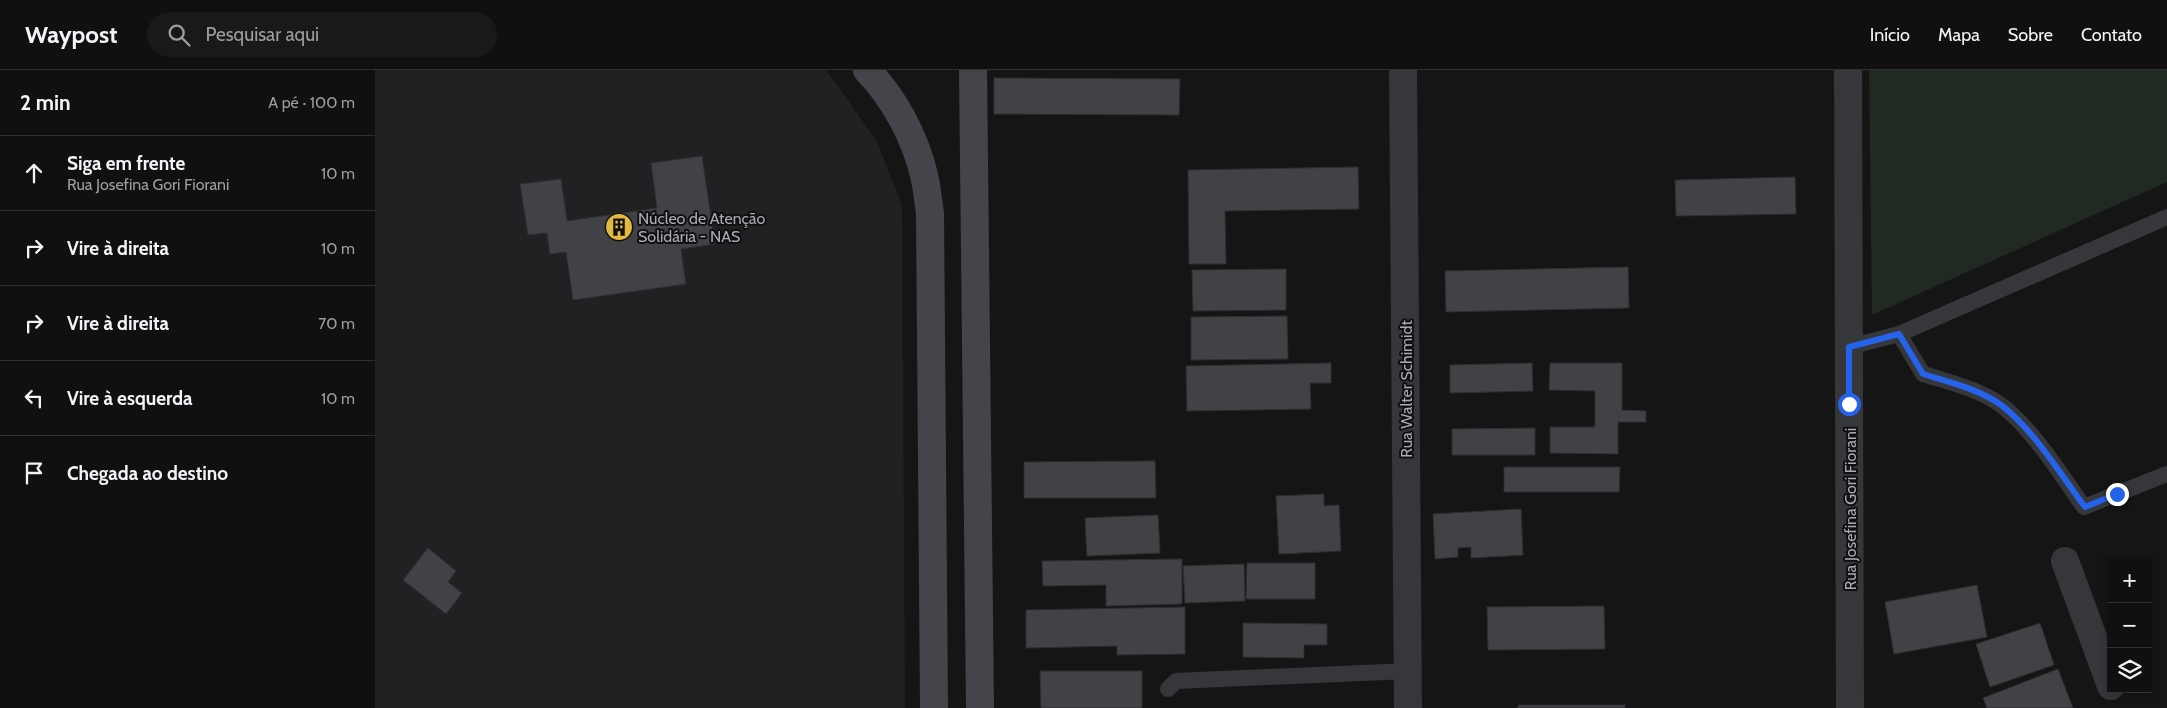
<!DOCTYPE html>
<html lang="pt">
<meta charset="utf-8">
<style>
body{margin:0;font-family:Cabin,sans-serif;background:#191919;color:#f1f3f6}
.controls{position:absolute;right:15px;bottom:15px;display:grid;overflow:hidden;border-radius:0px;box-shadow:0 2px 8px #0003}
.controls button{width:45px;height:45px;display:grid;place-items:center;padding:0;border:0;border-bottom:1px solid #303030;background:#101010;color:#f1f3f6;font:25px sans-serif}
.stop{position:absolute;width:15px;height:15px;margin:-11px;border:4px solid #2563eb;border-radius:50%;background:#fff}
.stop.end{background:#2563eb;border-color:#fff;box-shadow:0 1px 5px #0008}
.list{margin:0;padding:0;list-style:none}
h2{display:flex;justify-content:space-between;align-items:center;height:65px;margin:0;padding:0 20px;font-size:21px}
h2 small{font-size:16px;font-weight:400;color:#9c9d9f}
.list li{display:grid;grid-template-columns:32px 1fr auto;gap:15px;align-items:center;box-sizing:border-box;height:75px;padding:0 20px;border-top:1px solid #303030}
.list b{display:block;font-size:19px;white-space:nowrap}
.list p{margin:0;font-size:16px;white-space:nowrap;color:#9c9d9f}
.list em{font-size:16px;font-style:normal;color:#9c9d9f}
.icon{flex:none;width:28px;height:28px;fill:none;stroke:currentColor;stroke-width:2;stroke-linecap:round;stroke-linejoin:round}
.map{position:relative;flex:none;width:1792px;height:638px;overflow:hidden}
header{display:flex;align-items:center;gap:30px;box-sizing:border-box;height:70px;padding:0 25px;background:#101010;border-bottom:1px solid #303030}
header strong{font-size:24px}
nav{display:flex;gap:28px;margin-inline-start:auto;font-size:18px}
.search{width:350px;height:45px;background:#191919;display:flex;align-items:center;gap:12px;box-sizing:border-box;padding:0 18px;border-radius:28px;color:#9c9d9f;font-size:19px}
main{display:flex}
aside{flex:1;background:#101010}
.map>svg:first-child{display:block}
.built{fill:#212123}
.green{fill:#212923}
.building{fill:#424246;stroke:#2f2f32}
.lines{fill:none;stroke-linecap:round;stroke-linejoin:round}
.lane{stroke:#36373b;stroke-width:16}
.street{stroke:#36373b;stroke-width:28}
.secondary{stroke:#44454b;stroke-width:28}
.route{stroke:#2563eb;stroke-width:6}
.labels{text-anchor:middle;stroke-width:4;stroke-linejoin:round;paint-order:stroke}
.poi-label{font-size:16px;fill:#a8abb5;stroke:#101011;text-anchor:start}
.street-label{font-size:16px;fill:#a8abb5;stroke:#101011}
</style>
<header>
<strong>Waypost</strong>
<div class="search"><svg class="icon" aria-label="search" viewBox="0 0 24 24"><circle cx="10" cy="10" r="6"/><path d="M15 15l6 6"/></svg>Pesquisar aqui</div>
<nav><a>Início</a><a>Mapa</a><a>Sobre</a><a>Contato</a></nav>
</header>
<main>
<aside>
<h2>2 min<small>A pé · 100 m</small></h2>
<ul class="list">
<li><svg class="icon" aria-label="ahead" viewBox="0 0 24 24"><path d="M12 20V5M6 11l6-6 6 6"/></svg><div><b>Siga em frente</b><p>Rua Josefina Gori Fiorani</p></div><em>10 m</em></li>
<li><svg class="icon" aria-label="right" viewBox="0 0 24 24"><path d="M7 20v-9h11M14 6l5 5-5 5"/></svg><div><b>Vire à direita</b></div><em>10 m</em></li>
<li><svg class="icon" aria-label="right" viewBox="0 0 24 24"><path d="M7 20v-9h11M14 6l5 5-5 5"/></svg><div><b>Vire à direita</b></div><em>70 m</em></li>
<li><svg class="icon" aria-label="left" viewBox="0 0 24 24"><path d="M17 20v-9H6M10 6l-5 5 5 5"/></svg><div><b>Vire à esquerda</b></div><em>10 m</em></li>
<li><svg class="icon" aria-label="arrive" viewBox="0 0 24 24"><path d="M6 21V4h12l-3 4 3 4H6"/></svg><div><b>Chegada ao destino</b></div></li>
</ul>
</aside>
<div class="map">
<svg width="1792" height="638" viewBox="0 0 1792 638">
<rect width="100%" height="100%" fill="#151516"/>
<!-- built -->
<polygon class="built" points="0,0 450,0 463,16 502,72 527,135 530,638 0,638"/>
<!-- green -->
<polygon class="green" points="1494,0 1792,0 1792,112 1497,245"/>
<!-- building -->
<g class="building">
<polygon points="619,8 805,9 804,45 619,44"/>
<polygon points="327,86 340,174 306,179 311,214 198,230 191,182 175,184 172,163 153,165 145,114 186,109 192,151 282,138 276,93"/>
<polygon points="983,97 984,139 850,141 851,194 814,194 813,100"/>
<polygon points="1420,107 1421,144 1301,146 1300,110"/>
<polygon points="1253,197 1254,238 1071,242 1070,201"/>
<polygon points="911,199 911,240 818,241 817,200"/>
<polygon points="912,246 913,289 816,290 816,247"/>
<polygon points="956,293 956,313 935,313 936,339 812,341 811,296"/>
<polygon points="1157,293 1158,321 1075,323 1075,295"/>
<polygon points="1175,293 1247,293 1247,340 1271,341 1271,352 1243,352 1243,384 1175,383 1175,357 1220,357 1220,321 1174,320"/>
<polygon points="1160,358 1160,385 1077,385 1077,359"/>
<polygon points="780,391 781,428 649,428 649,392"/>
<polygon points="1129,397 1245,397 1244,422 1129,422"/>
<polygon points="949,424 949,436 964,435 966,481 904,484 901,426"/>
<polygon points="1146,439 1148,485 1096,488 1096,477 1083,478 1083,487 1060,489 1058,444"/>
<polygon points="783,445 785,483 712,486 710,448"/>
<polygon points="53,478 81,501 73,512 87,523 71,544 28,510"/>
<polygon points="807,489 807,534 731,536 731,515 668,516 667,491"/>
<polygon points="872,493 940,493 940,529 871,529"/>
<polygon points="869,494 870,531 810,533 808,496"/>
<polygon points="1602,515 1612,567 1519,584 1510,532"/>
<polygon points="1229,536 1230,579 1113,580 1112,537"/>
<polygon points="810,537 810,584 742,585 742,576 651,578 651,540"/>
<polygon points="868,553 952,554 952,575 929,575 929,588 868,587"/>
<polygon points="1665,553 1679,595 1615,617 1601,574"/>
<polygon points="1683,599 1698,638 1612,638 1608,628"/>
<polygon points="665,601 767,601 767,638 666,638"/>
<rect x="1143" y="635" width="107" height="3"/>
</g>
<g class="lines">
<!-- lane -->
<g class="lane">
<path d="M1524,264L1548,304C1574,312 1604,319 1626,335C1658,359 1686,405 1709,437L1792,404"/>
<polyline points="1474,277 1524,264 1792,147"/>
<polyline points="793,619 801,611 1033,601"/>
</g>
<!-- street -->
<g class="street">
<polyline points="1028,0 1033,638"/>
<polyline points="1473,0 1475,638"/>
<polyline points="1690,491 1736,616"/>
</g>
<!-- secondary -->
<g class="secondary">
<path d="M492,0C519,28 540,67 549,105C552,117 553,131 555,143L559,638"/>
<polyline points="598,0 605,638"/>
</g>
</g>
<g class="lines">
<!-- route -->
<path class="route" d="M1474,334V277L1524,264L1548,304C1574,312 1604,319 1626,335C1658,359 1686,405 1710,437L1742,424"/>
</g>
<!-- icons -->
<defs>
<g id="building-disc" transform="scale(1.4375)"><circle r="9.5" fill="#e2b942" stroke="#101011"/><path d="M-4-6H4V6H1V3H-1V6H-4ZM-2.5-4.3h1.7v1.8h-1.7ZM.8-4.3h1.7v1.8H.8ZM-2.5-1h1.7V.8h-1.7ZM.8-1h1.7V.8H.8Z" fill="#111"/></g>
</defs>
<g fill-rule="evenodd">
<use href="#building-disc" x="244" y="157"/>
</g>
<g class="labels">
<!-- poi labels -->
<g class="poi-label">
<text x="263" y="154">Núcleo de Atenção<tspan x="263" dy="18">Solidária - NAS</tspan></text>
</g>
<!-- street labels -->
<g class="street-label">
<text transform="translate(1031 319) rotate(-90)" y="6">Rua Walter Schimidt</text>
<text transform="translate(1475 439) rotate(-90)" y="6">Rua Josefina Gori Fiorani</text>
</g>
</g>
</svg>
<div class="controls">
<button>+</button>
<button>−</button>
<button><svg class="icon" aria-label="layers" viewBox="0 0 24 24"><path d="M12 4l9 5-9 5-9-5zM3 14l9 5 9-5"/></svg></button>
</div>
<div class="stop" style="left:1474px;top:334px"></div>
<div class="stop end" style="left:1742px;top:424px"></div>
</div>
</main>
